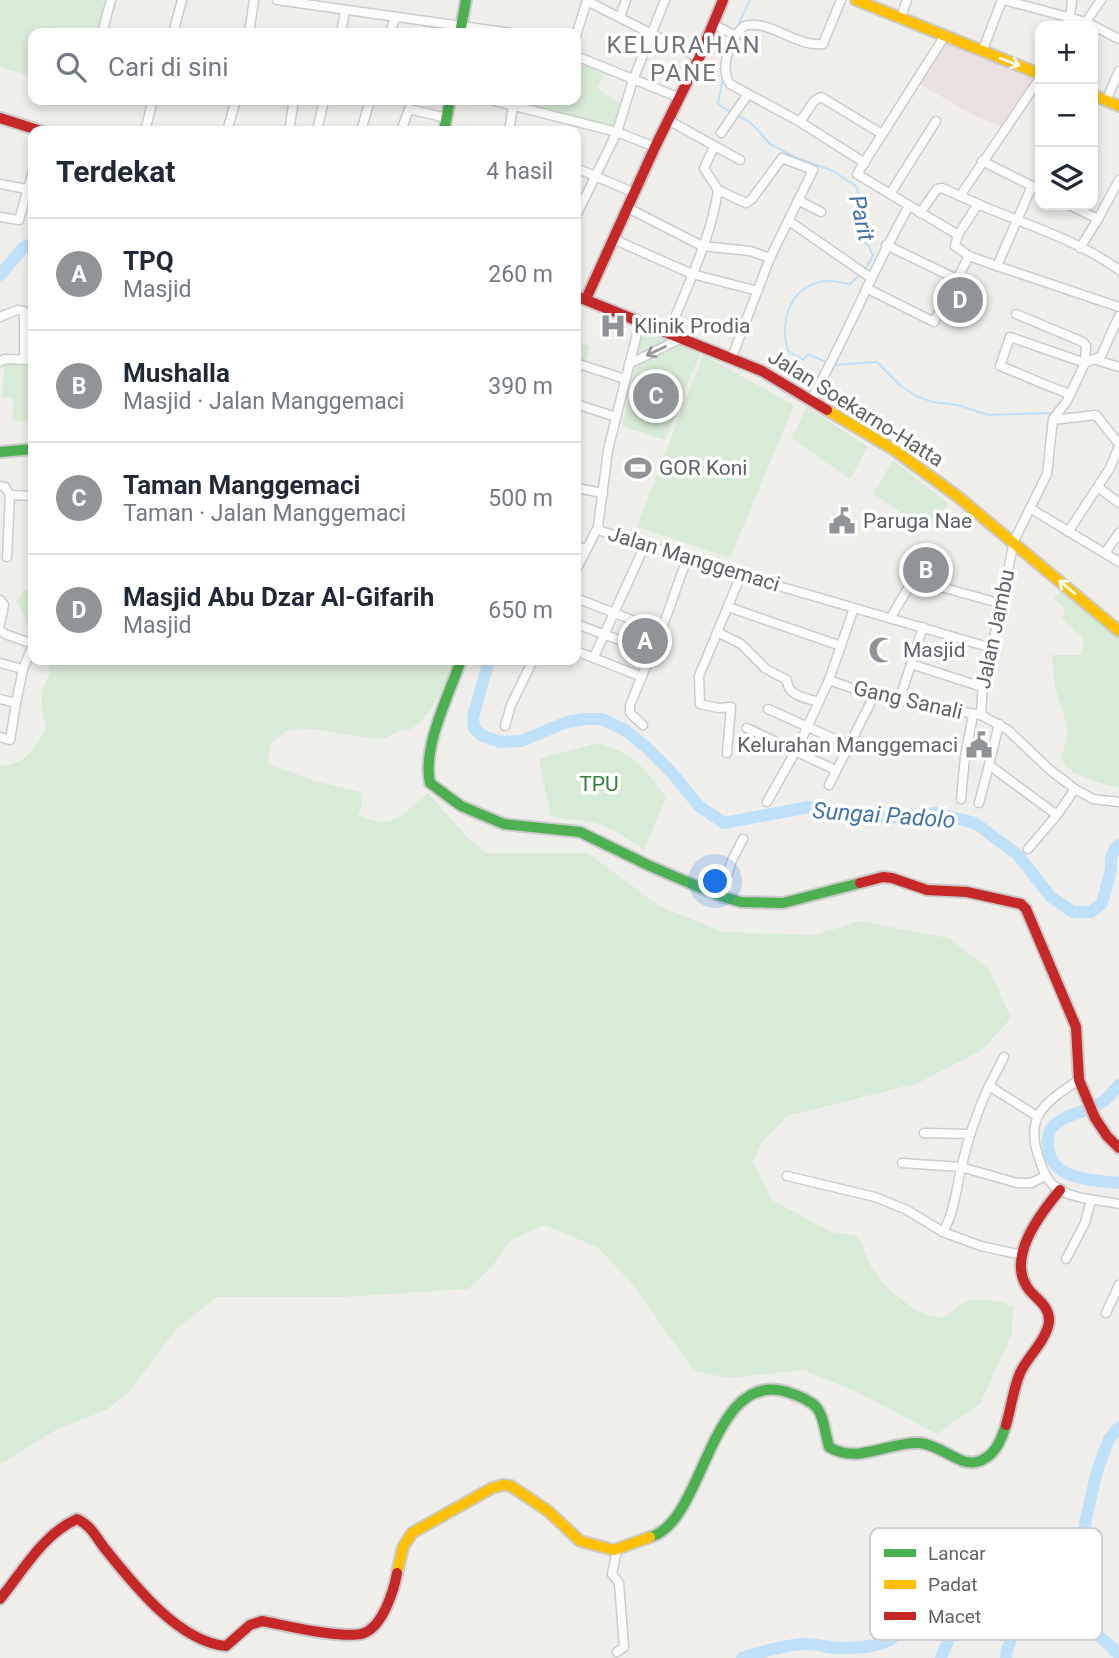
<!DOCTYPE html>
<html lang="id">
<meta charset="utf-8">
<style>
body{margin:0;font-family:Roboto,sans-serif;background:#f2f2f3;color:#1f2937}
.controls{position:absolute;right:21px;top:21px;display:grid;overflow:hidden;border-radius:14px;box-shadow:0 4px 10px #0003}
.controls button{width:63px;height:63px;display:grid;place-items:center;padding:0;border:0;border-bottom:2px solid #e0e1e3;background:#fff;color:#1f2937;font:35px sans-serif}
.you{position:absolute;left:716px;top:882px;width:24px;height:24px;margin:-18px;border:5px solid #fff;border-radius:50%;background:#1a73e8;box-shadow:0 0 0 10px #1a73e833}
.badge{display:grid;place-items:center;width:46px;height:46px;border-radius:50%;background:#919496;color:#fff;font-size:23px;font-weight:700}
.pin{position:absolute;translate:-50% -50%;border:4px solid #fff;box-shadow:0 2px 7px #0006}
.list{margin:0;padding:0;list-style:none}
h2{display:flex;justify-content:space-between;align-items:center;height:91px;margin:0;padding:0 28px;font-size:30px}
h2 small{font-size:23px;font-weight:400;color:#747a83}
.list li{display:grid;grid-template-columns:46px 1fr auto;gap:21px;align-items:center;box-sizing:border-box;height:112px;padding:0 28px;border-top:2px solid #e0e1e3}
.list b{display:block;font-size:26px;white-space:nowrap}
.list p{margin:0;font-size:23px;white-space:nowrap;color:#747a83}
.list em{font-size:23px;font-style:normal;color:#747a83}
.icon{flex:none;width:38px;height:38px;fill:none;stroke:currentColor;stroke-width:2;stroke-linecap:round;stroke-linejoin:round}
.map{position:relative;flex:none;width:1119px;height:1658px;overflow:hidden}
.search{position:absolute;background:#fff;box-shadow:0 4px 10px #0003;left:28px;top:28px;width:553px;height:77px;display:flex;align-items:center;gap:18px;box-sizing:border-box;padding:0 24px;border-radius:14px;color:#747a83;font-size:26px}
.panel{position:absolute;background:#fff;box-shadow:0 4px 10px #0003;left:28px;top:126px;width:553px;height:539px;border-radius:14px}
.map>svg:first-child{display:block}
.medical{fill:#eae0de}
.green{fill:#d8ebd6}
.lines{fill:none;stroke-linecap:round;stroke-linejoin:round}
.stream{stroke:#bfe0f9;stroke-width:2}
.river{stroke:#bfe0f9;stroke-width:12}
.street-casing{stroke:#cbcccc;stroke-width:11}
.fast-casing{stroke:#cacacb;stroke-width:14}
.slow-casing{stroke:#cacacb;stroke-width:14}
.jam-casing{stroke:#cacacb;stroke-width:14}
.street{stroke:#fdfcfc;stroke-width:8}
.fast{stroke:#4caf50;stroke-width:10}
.slow{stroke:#ffc107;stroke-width:10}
.jam{stroke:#c62828;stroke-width:10}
.oneway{stroke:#f6fbf6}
.oneway2{stroke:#96999c}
.labels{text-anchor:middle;stroke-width:7;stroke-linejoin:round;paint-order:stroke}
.poi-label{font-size:21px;fill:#5f6368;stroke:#fff;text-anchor:start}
.street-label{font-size:21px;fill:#5f6368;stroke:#fff}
.park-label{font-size:21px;fill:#348238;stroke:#fff}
.water-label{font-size:23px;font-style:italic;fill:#4174aa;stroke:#fff}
.quarter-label{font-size:24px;letter-spacing:2px;fill:#70757a;stroke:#fff}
.key{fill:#fff;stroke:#cfd0d2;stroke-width:2}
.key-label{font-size:19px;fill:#5f6368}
</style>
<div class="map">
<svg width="1119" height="1658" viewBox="0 0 1119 1658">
<rect width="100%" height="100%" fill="#efeeea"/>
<!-- medical -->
<polygon class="medical" points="945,40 1039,76 1002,127 972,114 918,83"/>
<!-- green -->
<g class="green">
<polygon points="0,0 106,0 98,33 33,33 33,77 0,67"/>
<polygon points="576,59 606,70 597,88 621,105 615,127 531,107 534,100 576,100"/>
<polygon points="576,323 583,326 578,342 590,346 585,362 576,362"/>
<polygon points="643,330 669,340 637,355"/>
<polygon points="678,344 700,354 665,440 622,426 635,366"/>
<polygon points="703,355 794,405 730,558 637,527"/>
<polygon points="8,362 33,363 33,422 12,420 14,399 2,397 4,366"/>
<polygon points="807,407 868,447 850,479 792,438"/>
<polygon points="893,460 948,504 930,531 873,494"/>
<path d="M24,590H33V636C23,626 25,612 17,601Z"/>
<path d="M1061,590L1119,638V788C1100,782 1070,778 1061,758L1067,739V725L1055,688L1052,655H1081L1084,639L1062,618L1065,609L1054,599Z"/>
<path d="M49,660H454C448,680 432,714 414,727C410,730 403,731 398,732C390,735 386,739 377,739L303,728L285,732L270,744L268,764L315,781L360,792L362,805L358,815C396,831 400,815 428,793L467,837L486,853H588L659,906L723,932L815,935L859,921L948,938L989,969L1011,1018L982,1050L918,1083L787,1116L763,1141L753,1162L772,1200L831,1232L858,1236C864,1249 868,1264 877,1275C888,1291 923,1321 943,1317C952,1315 957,1305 965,1302C981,1297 999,1300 1013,1307L1012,1334L980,1404L937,1434L857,1392L803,1370L729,1378L694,1371L630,1281L597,1247L544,1225L510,1241L491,1268L468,1289L342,1297H217L176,1329L128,1393L106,1410L56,1430L0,1464V765C26,766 35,748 46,727C41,707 38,692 50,674Z"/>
<path d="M598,743C633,752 645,769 666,797L644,850C629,840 613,828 595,823C581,819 565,820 551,816L539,759Z"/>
</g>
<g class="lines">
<!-- stream -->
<g class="stream">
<polyline points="735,31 750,0"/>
<polyline points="723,78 718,104 732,113"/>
<polyline points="737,115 752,124 770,144 795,157 833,171 856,186 863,209 865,243 869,246 873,256 864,271"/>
<path d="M828,363L808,354L803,360L788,351C778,321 792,282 828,281C835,281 843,283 850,284L860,275"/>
<polyline points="833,365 877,362 901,386 916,396 933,402 958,405 988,415 1052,413"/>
<polyline points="1061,413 1073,414"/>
</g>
<!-- river -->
<g class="river">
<polyline points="0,275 22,249 33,242"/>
<polyline points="489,660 473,717 474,728 481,735 500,742 521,741 567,722 585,719 602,719 625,730 646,747 672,773 699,806 724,823 809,807 887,818 937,813 975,823 1018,855 1051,897 1073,912 1091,912 1102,903 1111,869 1111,858 1115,848 1119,845"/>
<path d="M1119,1085C1114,1090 1109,1097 1104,1101C1089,1112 1067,1113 1054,1125C1049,1130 1047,1139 1048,1146C1050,1181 1094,1180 1119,1183"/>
<path d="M1119,1427L1109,1439L1097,1471L1086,1519L1078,1569L1050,1603C1075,1622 1097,1630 1119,1655"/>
<path d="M742,1658C762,1652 784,1645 805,1644C817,1643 830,1649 842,1648C892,1648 902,1636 930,1599C943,1596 949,1599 958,1607L956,1621L941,1658"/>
<path d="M1006,1658C1007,1632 1031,1617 1050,1603"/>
</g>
<!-- street casing -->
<g class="street-casing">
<g id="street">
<polyline points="277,0 511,33"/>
<path d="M841,0L823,44C798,48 767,18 744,26C730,39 719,68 730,84L800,122L865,163"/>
<polyline points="1004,0 1086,22 1119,39"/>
<polyline points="587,1 699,58"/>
<polyline points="620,17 626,0"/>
<polyline points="900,19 907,0"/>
<polyline points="1086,22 1101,0"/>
<polyline points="713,24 736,36"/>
<polyline points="1067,26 1070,18 1072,0"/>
<polyline points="102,33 111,0"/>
<polyline points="173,33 182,0"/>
<polyline points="249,33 254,0"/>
<polyline points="341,33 345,11"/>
<polyline points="390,33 395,18"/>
<polyline points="576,36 587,0"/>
<polyline points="944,37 857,174 958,235"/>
<polyline points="982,52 1002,0"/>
<polyline points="576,56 680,98"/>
<polyline points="1040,78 960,196 978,204 958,235 955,246 969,256 997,266 1119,307"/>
<polyline points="491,100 617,132 655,147"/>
<polyline points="1106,101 1119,71"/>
<polyline points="668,120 740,160"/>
<polyline points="800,122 814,101 821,97 882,134"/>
<polyline points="145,131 153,100"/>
<polyline points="227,131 236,100"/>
<polyline points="289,131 294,100"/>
<polyline points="317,131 324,100"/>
<polyline points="361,131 370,100"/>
<polyline points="401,131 409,109 446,118"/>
<polyline points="509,131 514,100"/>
<polyline points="721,133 748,94"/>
<polyline points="982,161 1040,190"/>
<polyline points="576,168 635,193"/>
<polyline points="0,184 31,190"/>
<polyline points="718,190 746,203 752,199 782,158 813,170 770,258 732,357"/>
<polyline points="890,194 936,121"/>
<polyline points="798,200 821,212"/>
<path d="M978,204C1024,224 1078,240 1119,270"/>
<polyline points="1069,205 1098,219 1080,248"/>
<polyline points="628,208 702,246 750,251 770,258"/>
<polyline points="920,213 937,189 942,188 960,196"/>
<polyline points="576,216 617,132 633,80 665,0"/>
<polyline points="0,217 19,220 33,171"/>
<polyline points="1098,219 1119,180"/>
<polyline points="789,221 871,278"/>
<polyline points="613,239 692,274 758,291"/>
<polyline points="886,245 957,279 969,256"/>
<polyline points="997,266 1032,186"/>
<polyline points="866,288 934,322 957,279"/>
<polyline points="1016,314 1083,342 1086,346 1085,363 1067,401 1053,419 1047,474 1014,541 992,648 983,681 981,715 1008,730 1050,770 1075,789 1093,799 1119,802"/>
<polyline points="0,317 17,310 24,311 24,359"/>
<polyline points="640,322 608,450 598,527 601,531 741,575 992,648"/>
<path d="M669,332C687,286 711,239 718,190L704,168L714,147"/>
<polyline points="1096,360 1119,367"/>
<polyline points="0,362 4,359 33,360"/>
<polyline points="576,363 625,379"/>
<polyline points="1085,363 1101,356 1119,316"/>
<polyline points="629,364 680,339"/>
<path d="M1070,394C1046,386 1024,375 1000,366L1010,337L1085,363"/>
<path d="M812,398C847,336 873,269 909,206"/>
<polyline points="576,404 616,417"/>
<polyline points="1053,420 1096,415 1119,444"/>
<polyline points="0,486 5,487 10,495 33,496"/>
<polyline points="1098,487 1119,503"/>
<polyline points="576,488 603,493"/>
<polyline points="1030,508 1119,562"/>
<polyline points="1068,532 1110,468 1119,446"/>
<polyline points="576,546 586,549"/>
<polyline points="1105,553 1119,533"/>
<polyline points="7,557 10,495"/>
<polyline points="576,570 598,527"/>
<polyline points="576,598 632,620"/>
<polyline points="0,600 4,605 0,624"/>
<polyline points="728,607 841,646"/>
<polyline points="854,608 829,680 874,696 981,715"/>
<polyline points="891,617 911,583 916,580 1002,604"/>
<polyline points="576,624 652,652"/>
<polyline points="0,630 5,634 33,644"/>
<path d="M717,632L741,644L766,669L787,680C787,696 806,698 819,702"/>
<polyline points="576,651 642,677"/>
<polyline points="594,657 645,545"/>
<polyline points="0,663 23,669"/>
<polyline points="911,664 982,687"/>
<polyline points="0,699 16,703 23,669 33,645"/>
<polyline points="899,701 923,627"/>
<polyline points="768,709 848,745"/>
<polyline points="999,724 989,765 1057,815"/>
<polyline points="643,725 630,713 630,705 667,615 687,558"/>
<polyline points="505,726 511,705 533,660"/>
<polyline points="747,728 835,770"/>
<polyline points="0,737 10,740 16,703"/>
<polyline points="727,753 731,707 718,708 700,704 699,676 741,575"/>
<polyline points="829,785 874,696"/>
<polyline points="961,799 965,757 973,715"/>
<polyline points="767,802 798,747 829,680"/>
<polyline points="979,803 989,765"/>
<polyline points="1028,849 1057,815 1075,789"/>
<polyline points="720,896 732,860 743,839"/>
<path d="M1079,1080C1044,1103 1023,1117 1040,1161C1044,1174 1049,1184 1061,1191C1080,1200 1099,1200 1119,1204"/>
<polyline points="989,1086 1004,1057"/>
<polyline points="924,1133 970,1134"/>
<polyline points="902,1163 961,1167 1017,1183 1031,1183 1045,1176"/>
<polyline points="787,1176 875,1197 907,1210 943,1232"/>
<path d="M1022,1255L981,1246L943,1232C954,1213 956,1191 961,1169C967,1141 977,1112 989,1086L1037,1116"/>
<polyline points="1066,1259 1085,1223 1091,1200"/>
<polyline points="1106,1313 1119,1285"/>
<polyline points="617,1652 624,1647 619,1583 612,1574 617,1550"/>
</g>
</g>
<!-- fast casing -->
<g class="fast-casing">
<g id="fast">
<polyline points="460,33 466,0"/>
<polyline points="444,131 450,100"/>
<polyline points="0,452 33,449"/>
<path d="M461,660C449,695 422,747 430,783L461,806L504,824L580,832L650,866L720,896L741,902L783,903L860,883"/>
<path d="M650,1537C705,1523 709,1368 787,1392C825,1404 820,1412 829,1447C859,1465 888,1441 920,1443C941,1445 959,1466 976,1462C994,1458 1001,1441 1006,1425"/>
</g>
</g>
<!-- slow casing -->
<g class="slow-casing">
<g id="slow">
<polyline points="856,0 1040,74"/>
<polyline points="1093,95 1119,106"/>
<polyline points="827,410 893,449 957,496 1119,631"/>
<polyline points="397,1573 403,1547 412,1533 492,1488 503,1485 511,1486 548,1511 580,1541 614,1550 650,1537"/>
</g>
</g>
<!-- jam casing -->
<g class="jam-casing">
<g id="jam">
<polyline points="0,118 41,131"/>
<polyline points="576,296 762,371 827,410"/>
<polyline points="586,299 655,147 699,58 723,0"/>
<polyline points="860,883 883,877 892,878 927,890 967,892 1021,904 1026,909 1076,1027 1079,1080 1095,1118 1107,1136 1119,1148"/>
<path d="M1006,1425C1011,1408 1013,1390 1020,1373C1028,1356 1046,1341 1049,1322C1050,1307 1038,1300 1030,1291C1004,1260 1040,1214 1060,1190"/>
<path d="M0,1599C23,1571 43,1534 77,1519C91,1525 97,1539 106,1550C134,1585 179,1642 226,1646L250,1625L262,1621C284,1625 345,1640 364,1633C383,1626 394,1590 397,1573"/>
</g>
</g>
<!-- street -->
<use href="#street" class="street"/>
<!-- fast -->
<use href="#fast" class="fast"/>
<!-- slow -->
<use href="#slow" class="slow"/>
<!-- jam -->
<use href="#jam" class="jam"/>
</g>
<!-- one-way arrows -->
<defs><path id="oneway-shaft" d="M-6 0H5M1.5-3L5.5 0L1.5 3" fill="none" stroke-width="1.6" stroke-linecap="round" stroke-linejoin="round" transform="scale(1.75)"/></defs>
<g class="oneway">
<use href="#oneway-shaft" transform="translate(1010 62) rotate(21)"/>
<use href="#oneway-shaft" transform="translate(1067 587) rotate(-140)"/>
</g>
<use class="oneway2" href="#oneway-shaft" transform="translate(656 351) rotate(154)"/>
<!-- icons -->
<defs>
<g id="hospital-bare" transform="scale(2.1)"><path d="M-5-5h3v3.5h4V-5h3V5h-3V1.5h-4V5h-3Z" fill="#919496" stroke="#fff" stroke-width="2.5" paint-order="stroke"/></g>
<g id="stadium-bare" transform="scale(2.1)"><path d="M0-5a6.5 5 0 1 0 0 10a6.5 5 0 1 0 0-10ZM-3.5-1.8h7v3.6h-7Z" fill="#919496" stroke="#fff" stroke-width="2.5" paint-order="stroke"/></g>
<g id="civic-bare" transform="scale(2.1)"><path d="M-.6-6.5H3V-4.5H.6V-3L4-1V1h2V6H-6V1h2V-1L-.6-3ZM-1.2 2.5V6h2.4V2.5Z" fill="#919496" stroke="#fff" stroke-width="2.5" paint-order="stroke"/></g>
<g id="mosque-bare" transform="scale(2.1)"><path d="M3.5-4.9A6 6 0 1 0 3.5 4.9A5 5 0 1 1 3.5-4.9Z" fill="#919496" stroke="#fff" stroke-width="2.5" paint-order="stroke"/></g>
</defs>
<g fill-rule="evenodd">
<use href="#hospital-bare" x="613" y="326"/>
<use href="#stadium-bare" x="638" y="468"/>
<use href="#civic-bare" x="842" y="521"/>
<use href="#mosque-bare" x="882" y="650"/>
<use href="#civic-bare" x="979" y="745"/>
</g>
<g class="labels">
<!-- poi labels -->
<g class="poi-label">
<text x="634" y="333">Klinik Prodia</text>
<text x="659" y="475">GOR Koni</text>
<text x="863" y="528">Paruga Nae</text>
<text x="903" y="657">Masjid</text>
<text x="958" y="752" text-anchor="end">Kelurahan Manggemaci</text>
</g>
<!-- street labels -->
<g class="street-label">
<text transform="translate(856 408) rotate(32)" y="7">Jalan Soekarno-Hatta</text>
<text transform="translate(694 559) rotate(17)" y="7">Jalan Manggemaci</text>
<text transform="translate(995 629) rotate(-78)" y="7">Jalan Jambu</text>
<text transform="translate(908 700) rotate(13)" y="7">Gang Sanali</text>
</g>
<!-- park labels -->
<g class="park-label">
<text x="599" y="791">TPU</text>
</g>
<!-- water labels -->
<g class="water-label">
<text transform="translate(862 218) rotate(77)" y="8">Parit</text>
<text transform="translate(884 815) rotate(4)" y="8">Sungai Padolo</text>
</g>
<!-- quarter labels -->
<g class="quarter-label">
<text x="684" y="53">KELURAHAN<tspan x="684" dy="28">PANE</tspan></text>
</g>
</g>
<!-- legend -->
<rect x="870" y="1528" width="232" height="112" rx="10" class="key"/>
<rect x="884" y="1549" width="32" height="8" fill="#4caf50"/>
<rect x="884" y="1580" width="32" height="9" fill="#ffc107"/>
<rect x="884" y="1612" width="32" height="8" fill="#c62828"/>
<g class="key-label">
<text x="928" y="1560">Lancar</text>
<text x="928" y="1591">Padat</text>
<text x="928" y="1623">Macet</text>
</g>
</svg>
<div class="controls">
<button>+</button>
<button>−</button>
<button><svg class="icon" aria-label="layers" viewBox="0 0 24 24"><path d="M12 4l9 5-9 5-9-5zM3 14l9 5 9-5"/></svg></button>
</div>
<div class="you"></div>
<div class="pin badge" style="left:645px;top:641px">A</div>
<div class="pin badge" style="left:926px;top:570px">B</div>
<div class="pin badge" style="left:656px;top:396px">C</div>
<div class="pin badge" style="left:960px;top:300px">D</div>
<div class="search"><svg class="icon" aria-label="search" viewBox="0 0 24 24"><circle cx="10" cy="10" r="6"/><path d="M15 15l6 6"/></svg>Cari di sini</div>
<section class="panel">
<h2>Terdekat<small>4 hasil</small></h2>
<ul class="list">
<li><span class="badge">A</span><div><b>TPQ</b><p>Masjid</p></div><em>260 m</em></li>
<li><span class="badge">B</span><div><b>Mushalla</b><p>Masjid · Jalan Manggemaci</p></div><em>390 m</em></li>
<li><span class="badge">C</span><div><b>Taman Manggemaci</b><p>Taman · Jalan Manggemaci</p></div><em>500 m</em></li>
<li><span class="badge">D</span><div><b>Masjid Abu Dzar Al-Gifarih</b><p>Masjid</p></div><em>650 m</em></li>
</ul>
</section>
</div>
